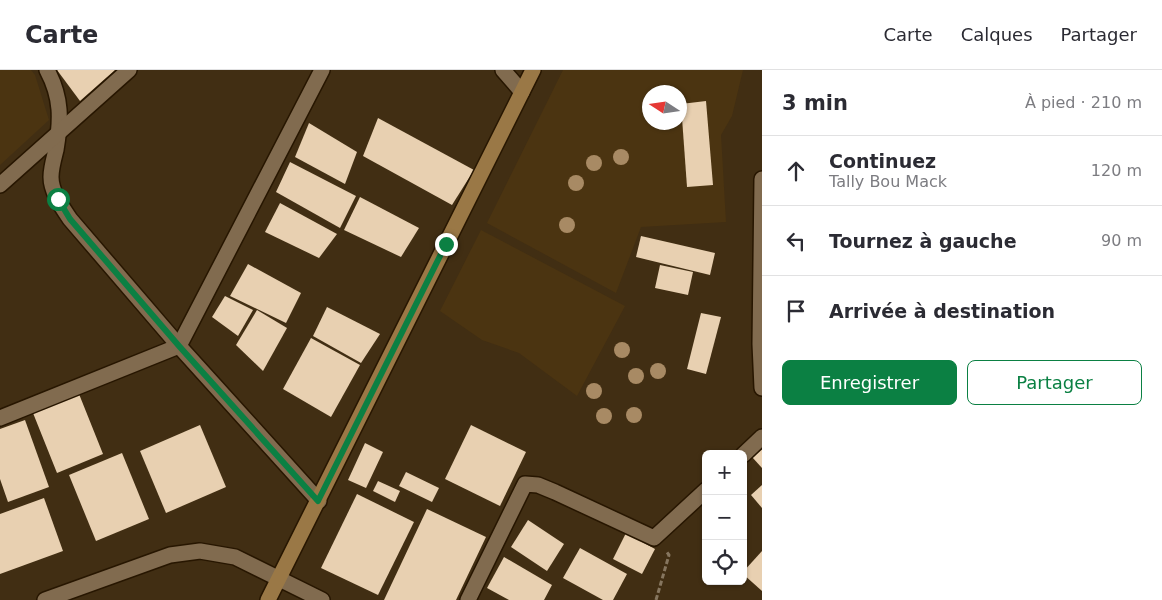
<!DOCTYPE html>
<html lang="fr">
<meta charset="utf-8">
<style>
body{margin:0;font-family:"DejaVu Sans",sans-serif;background:#f7f7f7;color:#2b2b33}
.controls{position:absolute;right:15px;bottom:15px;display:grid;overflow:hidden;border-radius:8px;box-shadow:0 1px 4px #0004}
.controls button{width:45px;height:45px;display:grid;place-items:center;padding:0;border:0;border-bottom:1px solid #e1e1e2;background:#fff;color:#2b2b33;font:25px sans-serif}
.compass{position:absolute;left:642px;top:15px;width:45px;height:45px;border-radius:50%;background:#fff;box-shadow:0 1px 4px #0004;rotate:282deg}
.stop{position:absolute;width:15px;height:15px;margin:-11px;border:4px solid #0b8043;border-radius:50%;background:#fff}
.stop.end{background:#0b8043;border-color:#fff;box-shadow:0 1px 5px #0008}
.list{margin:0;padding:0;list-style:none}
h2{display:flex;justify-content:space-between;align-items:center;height:65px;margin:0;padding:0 20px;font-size:21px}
h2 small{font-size:16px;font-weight:400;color:#7c7c81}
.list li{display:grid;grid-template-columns:32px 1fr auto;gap:15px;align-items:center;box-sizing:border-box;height:70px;padding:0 20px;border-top:1px solid #e1e1e2}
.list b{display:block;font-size:19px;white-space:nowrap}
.list p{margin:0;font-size:16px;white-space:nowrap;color:#7c7c81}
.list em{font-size:16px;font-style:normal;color:#7c7c81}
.actions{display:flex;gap:10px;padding:15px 20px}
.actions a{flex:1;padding:11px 0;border:1px solid #0b8043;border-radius:8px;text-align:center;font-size:18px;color:#0b8043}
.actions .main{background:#0b8043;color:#fff}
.icon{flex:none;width:28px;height:28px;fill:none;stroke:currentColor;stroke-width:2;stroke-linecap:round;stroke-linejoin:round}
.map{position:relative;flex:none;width:762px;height:530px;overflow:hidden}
header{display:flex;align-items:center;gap:30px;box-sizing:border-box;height:70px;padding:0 25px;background:#fff;border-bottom:1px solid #e1e1e2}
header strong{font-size:24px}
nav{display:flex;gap:28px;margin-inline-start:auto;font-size:18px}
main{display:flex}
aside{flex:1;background:#fff}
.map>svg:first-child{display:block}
.built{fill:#4b3411;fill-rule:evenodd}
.building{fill:#e8d0b1}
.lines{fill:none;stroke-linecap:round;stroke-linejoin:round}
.street-casing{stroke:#271600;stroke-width:18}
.secondary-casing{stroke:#271600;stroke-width:18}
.path{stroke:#86765f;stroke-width:3;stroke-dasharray:5 2.5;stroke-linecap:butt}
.street{stroke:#816b4f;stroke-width:15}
.secondary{stroke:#9a7846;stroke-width:15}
.tree{fill:#a88a64}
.route{stroke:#0b8043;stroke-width:6}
</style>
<header>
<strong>Carte</strong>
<nav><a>Carte</a><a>Calques</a><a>Partager</a></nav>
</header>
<main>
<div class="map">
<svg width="762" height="530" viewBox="0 0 762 530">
<rect width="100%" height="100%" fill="#412e13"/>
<!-- built -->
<g class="built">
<polygon points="0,0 31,0 35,5 49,50 0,95"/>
<path d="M563,0H743L732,46L721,65L726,152L641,157L616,223L487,153ZM650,22H680V52H650Z"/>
<polygon points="481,160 625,236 577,326 519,283 482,270 440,241"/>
</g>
<!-- building -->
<g class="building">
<polygon points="57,0 115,0 80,31"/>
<polygon points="706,31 713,115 687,117 681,34"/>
<polygon points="378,48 474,100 452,135 363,86"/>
<polygon points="309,53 357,82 345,114 295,87"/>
<polygon points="290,92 356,126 340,158 276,122"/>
<polygon points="360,127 419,158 401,187 344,160"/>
<polygon points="280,133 337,164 319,188 265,162"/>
<polygon points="641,166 715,183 710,205 636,187"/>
<polygon points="248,194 301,223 286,253 230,226"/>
<polygon points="660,195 693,202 688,225 655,218"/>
<polygon points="225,226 253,240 238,266 212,247"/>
<polygon points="327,237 380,264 361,293 313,266"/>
<polygon points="257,240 287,258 263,301 236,275"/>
<polygon points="701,243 721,247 706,304 687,299"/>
<polygon points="311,268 360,295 331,347 283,319"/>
<polygon points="79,324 103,384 57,403 33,343"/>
<polygon points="25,350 49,417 8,432 0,409 0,359"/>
<polygon points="200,355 226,417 166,443 140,381"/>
<polygon points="471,355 526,382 500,436 445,409"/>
<polygon points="365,373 383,382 366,418 348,410"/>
<polygon points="762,379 762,398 752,387"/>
<polygon points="122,383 149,449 96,471 69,405"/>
<polygon points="406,402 439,418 432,432 399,416"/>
<polygon points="378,411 400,421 395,432 373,421"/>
<polygon points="762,415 762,438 751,425"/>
<polygon points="357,424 414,452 378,525 321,498"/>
<polygon points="44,428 63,481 0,504 0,444"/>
<polygon points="427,439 486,467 456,530 384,530"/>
<polygon points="528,450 564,474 547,501 511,477"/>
<polygon points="626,463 655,479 642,504 613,489"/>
<polygon points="580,478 627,504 613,530 603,530 563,508"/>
<polygon points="762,481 762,521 743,504 743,502"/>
<polygon points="504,487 552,515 544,530 509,530 487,518"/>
</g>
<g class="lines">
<!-- street casing -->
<g class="street-casing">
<g id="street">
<path d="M47,0C62,28 61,50 56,80C54,88 51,98 51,107C51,122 62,137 70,149L179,276L319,431"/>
<polyline points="503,0 522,22"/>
<polyline points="762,109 760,274 762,318"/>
<polyline points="0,115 129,0"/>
<polyline points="0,348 179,276 322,0"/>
<polyline points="743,385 762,367"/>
<polyline points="45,530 170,485 200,481 235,487 322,530"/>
<polyline points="468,530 525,414 538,415 555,422 654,468 706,420"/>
</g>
</g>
<!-- secondary casing -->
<g class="secondary-casing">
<polyline id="secondary" points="268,530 533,0"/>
</g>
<!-- path -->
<polyline class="path" points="656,530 669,485 666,481"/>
<!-- street -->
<use href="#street" class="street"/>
<!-- secondary -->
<use href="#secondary" class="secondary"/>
</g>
<!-- trees -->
<g class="tree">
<circle cx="621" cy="87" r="8"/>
<circle cx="594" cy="93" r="8"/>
<circle cx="576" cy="113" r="8"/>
<circle cx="567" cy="155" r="8"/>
<circle cx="622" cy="280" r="8"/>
<circle cx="658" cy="301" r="8"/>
<circle cx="636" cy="306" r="8"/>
<circle cx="594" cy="321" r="8"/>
<circle cx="634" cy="345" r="8"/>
<circle cx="604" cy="346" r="8"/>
</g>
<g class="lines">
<!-- route -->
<polyline class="route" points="58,129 70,149 179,276 318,431 446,174"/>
</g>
</svg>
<div class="controls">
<button>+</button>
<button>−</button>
<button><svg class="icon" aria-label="locate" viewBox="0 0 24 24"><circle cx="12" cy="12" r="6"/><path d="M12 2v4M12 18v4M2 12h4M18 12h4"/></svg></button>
</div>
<svg class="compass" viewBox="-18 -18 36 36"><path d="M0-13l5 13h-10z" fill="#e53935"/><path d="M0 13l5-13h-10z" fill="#7c7c81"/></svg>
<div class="stop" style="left:58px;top:129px"></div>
<div class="stop end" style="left:446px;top:174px"></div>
</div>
<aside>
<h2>3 min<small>À pied · 210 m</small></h2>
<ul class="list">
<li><svg class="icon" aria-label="ahead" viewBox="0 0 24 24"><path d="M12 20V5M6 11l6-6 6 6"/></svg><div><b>Continuez</b><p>Tally Bou Mack</p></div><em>120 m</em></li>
<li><svg class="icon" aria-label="left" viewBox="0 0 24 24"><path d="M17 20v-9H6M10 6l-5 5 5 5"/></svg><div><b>Tournez à gauche</b></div><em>90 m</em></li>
<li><svg class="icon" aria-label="arrive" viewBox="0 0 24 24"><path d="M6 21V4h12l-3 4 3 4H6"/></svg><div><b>Arrivée à destination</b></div></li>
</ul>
<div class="actions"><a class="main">Enregistrer</a><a>Partager</a></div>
</aside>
</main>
